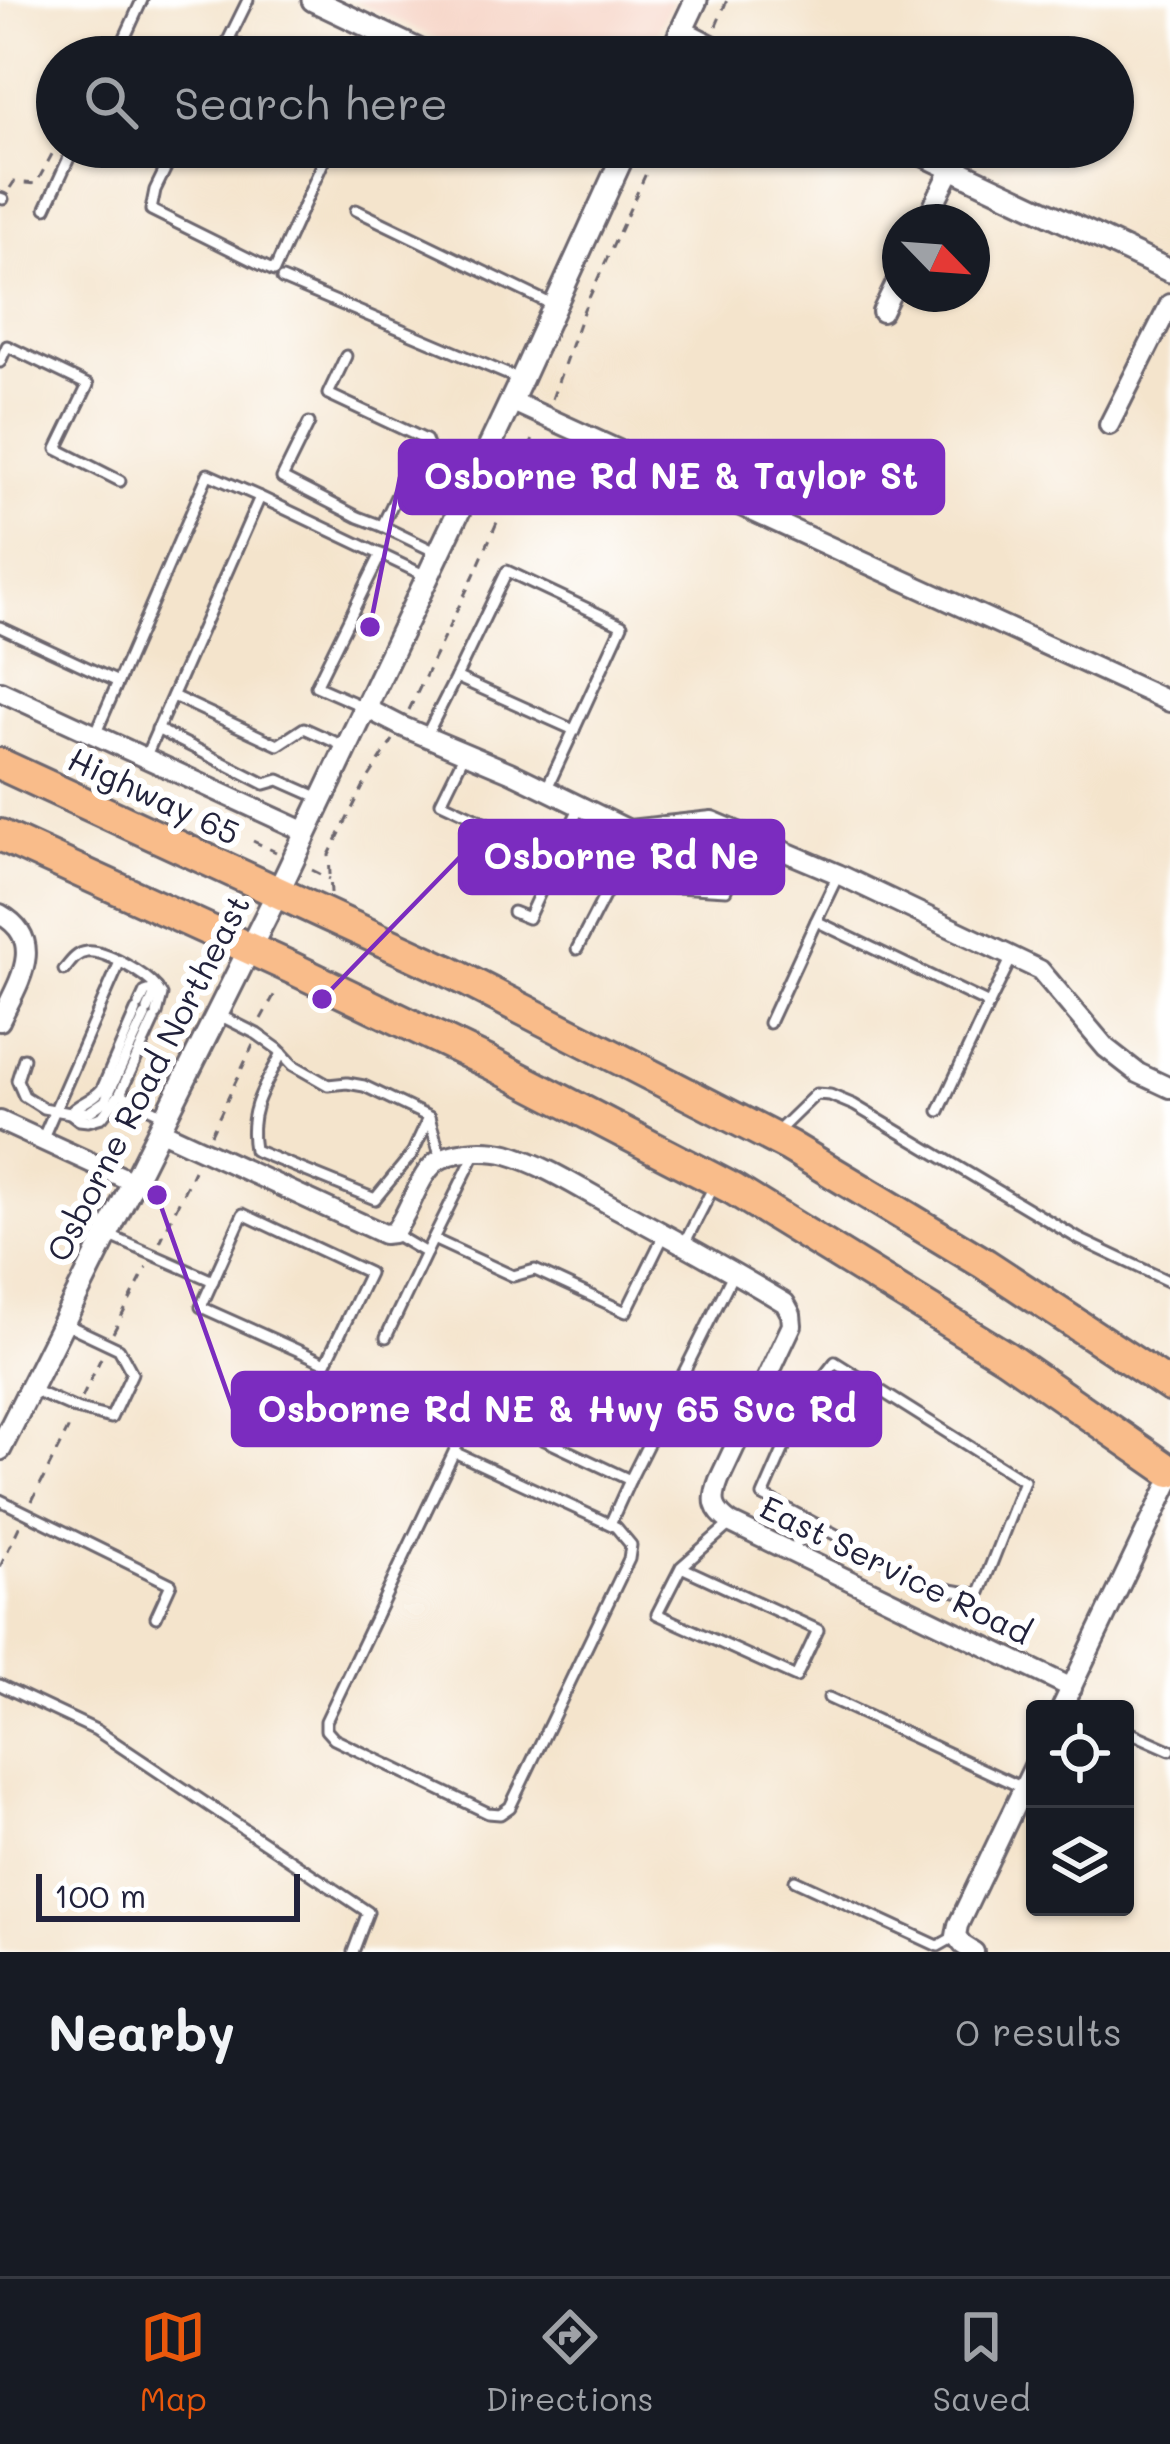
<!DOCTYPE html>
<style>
body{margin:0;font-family:Mali,sans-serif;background:#242831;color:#f1f3f6}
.controls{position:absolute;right:36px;bottom:36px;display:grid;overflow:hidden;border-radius:12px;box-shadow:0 3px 9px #0004}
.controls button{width:108px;height:108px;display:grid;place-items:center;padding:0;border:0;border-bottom:3px solid #363941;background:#171b24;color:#f1f3f6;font:60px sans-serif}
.compass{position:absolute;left:882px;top:204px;width:108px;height:108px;border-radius:50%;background:#171b24;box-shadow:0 3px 9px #0004;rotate:115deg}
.scale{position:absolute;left:36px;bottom:30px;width:264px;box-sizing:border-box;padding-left:12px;border:6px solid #22223b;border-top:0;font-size:33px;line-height:42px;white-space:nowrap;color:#22223b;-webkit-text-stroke:9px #fff;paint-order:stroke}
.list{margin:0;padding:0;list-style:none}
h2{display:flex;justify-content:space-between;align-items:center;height:156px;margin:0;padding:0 48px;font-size:51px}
h2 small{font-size:39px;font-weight:400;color:#9ea1a6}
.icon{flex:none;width:66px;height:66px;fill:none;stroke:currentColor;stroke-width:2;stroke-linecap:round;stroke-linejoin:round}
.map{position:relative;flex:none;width:1170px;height:1952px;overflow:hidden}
.search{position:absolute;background:#171b24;box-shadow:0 3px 9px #0004;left:36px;right:36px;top:36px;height:132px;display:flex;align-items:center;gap:30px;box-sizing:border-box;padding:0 42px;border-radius:66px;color:#9ea1a6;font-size:45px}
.sheet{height:324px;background:#171b24}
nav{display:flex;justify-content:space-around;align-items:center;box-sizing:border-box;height:168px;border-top:3px solid #363941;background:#171b24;font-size:33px;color:#9ea1a6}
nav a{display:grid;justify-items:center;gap:6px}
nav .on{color:#ea580c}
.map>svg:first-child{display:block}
.built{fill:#f6d2c3}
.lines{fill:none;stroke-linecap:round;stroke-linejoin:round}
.service-casing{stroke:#6c666e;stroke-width:15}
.minor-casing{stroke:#6c666e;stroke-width:24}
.tertiary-casing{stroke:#6c666e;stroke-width:27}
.trunk-casing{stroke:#6c666e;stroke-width:36}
.path{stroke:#6c666e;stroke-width:3;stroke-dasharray:9 9;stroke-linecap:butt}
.service{stroke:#fff;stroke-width:9}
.minor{stroke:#fff;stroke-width:18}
.tertiary{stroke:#fff;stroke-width:21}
.trunk{stroke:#f9bc8a;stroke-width:30}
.labels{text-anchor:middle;stroke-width:12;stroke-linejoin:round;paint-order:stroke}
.street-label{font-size:33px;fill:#22223b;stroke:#fff}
.leader{fill:none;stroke:#7b2cbf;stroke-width:4.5}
.callout-dot{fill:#7b2cbf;stroke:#fff;stroke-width:4.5}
.callout{fill:#7b2cbf;stroke:#7b2cbf;stroke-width:4.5}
.callout-label{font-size:36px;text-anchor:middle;font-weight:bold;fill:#fff}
</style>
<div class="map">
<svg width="1170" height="1952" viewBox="0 0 1170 1952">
<rect width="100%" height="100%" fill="#fff"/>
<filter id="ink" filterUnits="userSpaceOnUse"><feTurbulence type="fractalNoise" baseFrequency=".00833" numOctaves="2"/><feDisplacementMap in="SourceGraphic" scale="24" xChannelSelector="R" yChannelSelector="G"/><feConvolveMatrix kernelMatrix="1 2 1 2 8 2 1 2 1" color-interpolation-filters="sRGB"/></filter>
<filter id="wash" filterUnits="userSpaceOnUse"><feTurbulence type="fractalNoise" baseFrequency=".004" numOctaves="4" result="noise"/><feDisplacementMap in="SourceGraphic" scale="48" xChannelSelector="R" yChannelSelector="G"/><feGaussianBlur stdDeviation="2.7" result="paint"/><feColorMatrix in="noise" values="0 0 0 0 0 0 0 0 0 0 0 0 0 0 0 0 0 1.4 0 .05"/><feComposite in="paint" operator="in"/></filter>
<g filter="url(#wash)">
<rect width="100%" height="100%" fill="#f4e4cc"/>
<!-- built -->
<polygon class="built" points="354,0 673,0 645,57 476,57"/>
</g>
<g filter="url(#ink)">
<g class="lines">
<!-- service casing -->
<g class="service-casing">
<g id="service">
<polyline points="229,40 264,57"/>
<polyline points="116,57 142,0"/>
<polyline points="220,57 248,0"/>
<polyline points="371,57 382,35"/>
<polyline points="176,147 155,190 151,210 274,271 330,147"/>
<polyline points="503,147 504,147"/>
<polyline points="0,198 3,199"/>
<polyline points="46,208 74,147"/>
<polyline points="356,210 555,306"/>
<polyline points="282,279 521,380"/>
<polyline points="346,356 328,394 426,440 433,460 474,479"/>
<polyline points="0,362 7,346 88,385 57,449 120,481"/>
<polyline points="309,423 282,478 358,517 382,526"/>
<polyline points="438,553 382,526 403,482 459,509"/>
<polyline points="0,627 118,682"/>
<polyline points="456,677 507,571 622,625 574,730"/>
<polyline points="173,696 278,745 304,728 346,747"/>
<polyline points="364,707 316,686 381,554"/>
<polyline points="157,729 265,784 279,780 322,799"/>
<polyline points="95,735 208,474 260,497"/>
<polyline points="426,736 456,677 574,730 546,790"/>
<polyline points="465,753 441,802 557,856 580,806"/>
<polyline points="145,758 260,497 426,576"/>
<polyline points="629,831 611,883 726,890 747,836"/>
<polyline points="838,875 816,921 989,1004 1012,957"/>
<polyline points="513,912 528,918 557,856"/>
<polyline points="577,949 611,883"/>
<path d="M64,970C70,963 76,953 87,952C105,950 146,974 157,988L148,1010"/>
<polyline points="139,1005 145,992 157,988 162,995 157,1014"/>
<polyline points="217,1014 257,1034 278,1049 293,1065 328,1085 347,1083 364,1086 429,1117 441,1158"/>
<polyline points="769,1023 816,921"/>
<path d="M282,1053C264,1087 247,1110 254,1150L375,1199L412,1154L429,1117"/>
<polyline points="24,1058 17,1080 24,1096 43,1108 70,1113 79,1120 88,1121 102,1117 120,1094 154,1020"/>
<polyline points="120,1094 166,1116"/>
<polyline points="939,1111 989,1004"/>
<polyline points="70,1113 89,1112 105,1101 145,1016"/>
<path d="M70,1113C80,1102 92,1101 102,1089L136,1011"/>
<polyline points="777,1132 816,1094 830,1095 854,1105 1079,1239 1170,1282"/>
<polyline points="41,1142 120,962"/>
<polygon points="243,1214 369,1273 326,1363 201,1307"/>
<polyline points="394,1234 426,1253 476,1152"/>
<polyline points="108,1235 213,1281"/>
<polyline points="433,1239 513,1276 535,1270 626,1312 665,1233"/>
<polyline points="684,1244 714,1186"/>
<polyline points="386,1337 426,1253"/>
<polyline points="765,1382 805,1400 835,1362 1024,1481 979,1595 934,1587 763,1496 805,1400"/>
<polyline points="30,1389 76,1409 111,1418 132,1373 119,1349 66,1324"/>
<polyline points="454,1452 616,1527 631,1545 629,1559 510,1807 500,1814 488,1813 334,1739 326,1730 326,1721 454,1452 466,1427 482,1415 498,1418 630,1480 734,1272"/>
<polyline points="0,1500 171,1584 156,1617"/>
<polyline points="610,1524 630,1480"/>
<polyline points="792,1553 808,1520"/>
<polyline points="681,1567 818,1630 796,1677 657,1614 681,1567 731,1523"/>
<polyline points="0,1685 96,1730 368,1912 353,1952"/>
<polyline points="829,1698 1023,1788"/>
<polyline points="1125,1730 1170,1750"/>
<polyline points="795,1880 938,1946 956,1936"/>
</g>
</g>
<!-- minor casing -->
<g class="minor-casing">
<g id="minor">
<polyline points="925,222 951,170"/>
<polyline points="882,312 900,275"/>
<polyline points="511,401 1170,702"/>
<polyline points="1109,425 1170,304"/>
<polyline points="0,691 306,832"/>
<polyline points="364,707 401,726 510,772 629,830 712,821 838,874 1040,970 1106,1048 1138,1073 1170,1088"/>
<path d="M0,914C48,941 18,983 0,1021"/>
<polyline points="0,1121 133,1182"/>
<path d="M159,1130L384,1234L393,1233C411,1213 419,1168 443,1158C461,1150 489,1149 507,1154C542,1164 576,1186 607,1203C667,1235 727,1268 785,1303L791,1314L792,1325L719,1480C711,1501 713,1510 731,1523L1072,1688"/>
<polyline points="1061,1709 1170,1481"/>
<polyline points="974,1952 963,1945 956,1936 958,1925 1035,1764"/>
</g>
</g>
<!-- tertiary casing -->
<g class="tertiary-casing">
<g id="tertiary">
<polyline points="313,0 433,57"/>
<polyline points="681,31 732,57"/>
<polyline points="669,57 696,0"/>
<polyline points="907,147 1170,271"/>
<polyline points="0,1449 277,894 521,380 627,147"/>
</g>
</g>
<!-- trunk casing -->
<g class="trunk-casing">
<g id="trunk">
<polyline points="0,764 446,970 789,1146 985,1264 1170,1386"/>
<polyline points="0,835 292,968 492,1064 733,1189 1006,1357 1170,1471"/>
</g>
</g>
<!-- path -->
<g class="path">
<polyline points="716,26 727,0"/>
<polyline points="10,188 14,182 36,184 57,145"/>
<polyline points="552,399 584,309 658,147"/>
<polyline points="409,710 474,575 535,435"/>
<polyline points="253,841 276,852"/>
<polyline points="312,870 330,879"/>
<polyline points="331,893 329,855 365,783 393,740"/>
<polyline points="261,1019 277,990"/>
<polyline points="211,1134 253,1045"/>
<polyline points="160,1242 194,1170"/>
<polyline points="113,1333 147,1267"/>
<polyline points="82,1398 101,1358"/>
<polyline points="32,1501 71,1423"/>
<polyline points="0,1567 20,1525"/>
</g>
<!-- service -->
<use href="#service" class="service"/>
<!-- minor -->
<use href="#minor" class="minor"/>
<!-- tertiary -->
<use href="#tertiary" class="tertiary"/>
<!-- trunk -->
<use href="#trunk" class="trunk"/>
</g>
</g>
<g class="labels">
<!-- street labels -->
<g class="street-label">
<text transform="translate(154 796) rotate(25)" y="12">Highway 65</text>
<text transform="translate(148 1078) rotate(-63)" y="12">Osborne Road Northeast</text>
<text transform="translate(896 1570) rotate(26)" y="12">East Service Road</text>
</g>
</g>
<!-- callouts -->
<path class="leader" d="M370 627L400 477M322 999L460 857M157 1195L233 1409"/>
<g class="callout-dot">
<circle cx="370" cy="627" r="12"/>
<circle cx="322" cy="999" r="12"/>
<circle cx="157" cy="1195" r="12"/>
</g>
<g class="callout">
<rect x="400" y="441" width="543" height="72" rx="12"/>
<rect x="460" y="821" width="323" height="72" rx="12"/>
<rect x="233" y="1373" width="647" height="72" rx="12"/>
</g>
<g class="callout-label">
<text x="671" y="489">Osborne Rd NE &amp; Taylor St</text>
<text x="621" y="869">Osborne Rd Ne</text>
<text x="557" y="1422">Osborne Rd NE &amp; Hwy 65 Svc Rd</text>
</g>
</svg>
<div class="controls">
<button><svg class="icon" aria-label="locate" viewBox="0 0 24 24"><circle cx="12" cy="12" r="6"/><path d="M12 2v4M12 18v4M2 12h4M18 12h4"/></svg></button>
<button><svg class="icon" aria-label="layers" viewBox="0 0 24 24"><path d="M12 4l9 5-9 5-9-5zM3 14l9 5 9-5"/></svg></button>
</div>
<svg class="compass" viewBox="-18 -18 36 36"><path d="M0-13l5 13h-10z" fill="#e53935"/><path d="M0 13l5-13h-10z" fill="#9ea1a6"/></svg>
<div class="scale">100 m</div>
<div class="search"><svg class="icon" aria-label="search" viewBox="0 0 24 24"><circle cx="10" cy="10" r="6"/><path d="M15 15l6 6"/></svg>Search here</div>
</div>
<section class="sheet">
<h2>Nearby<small>0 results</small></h2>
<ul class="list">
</ul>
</section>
<nav>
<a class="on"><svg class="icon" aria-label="map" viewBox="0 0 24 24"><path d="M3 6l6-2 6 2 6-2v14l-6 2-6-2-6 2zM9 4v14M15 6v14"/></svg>Map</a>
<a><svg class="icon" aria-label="directions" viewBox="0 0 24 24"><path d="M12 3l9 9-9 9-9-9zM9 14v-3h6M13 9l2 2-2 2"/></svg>Directions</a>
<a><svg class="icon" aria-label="saved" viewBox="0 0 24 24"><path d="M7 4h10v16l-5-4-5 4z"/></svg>Saved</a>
</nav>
